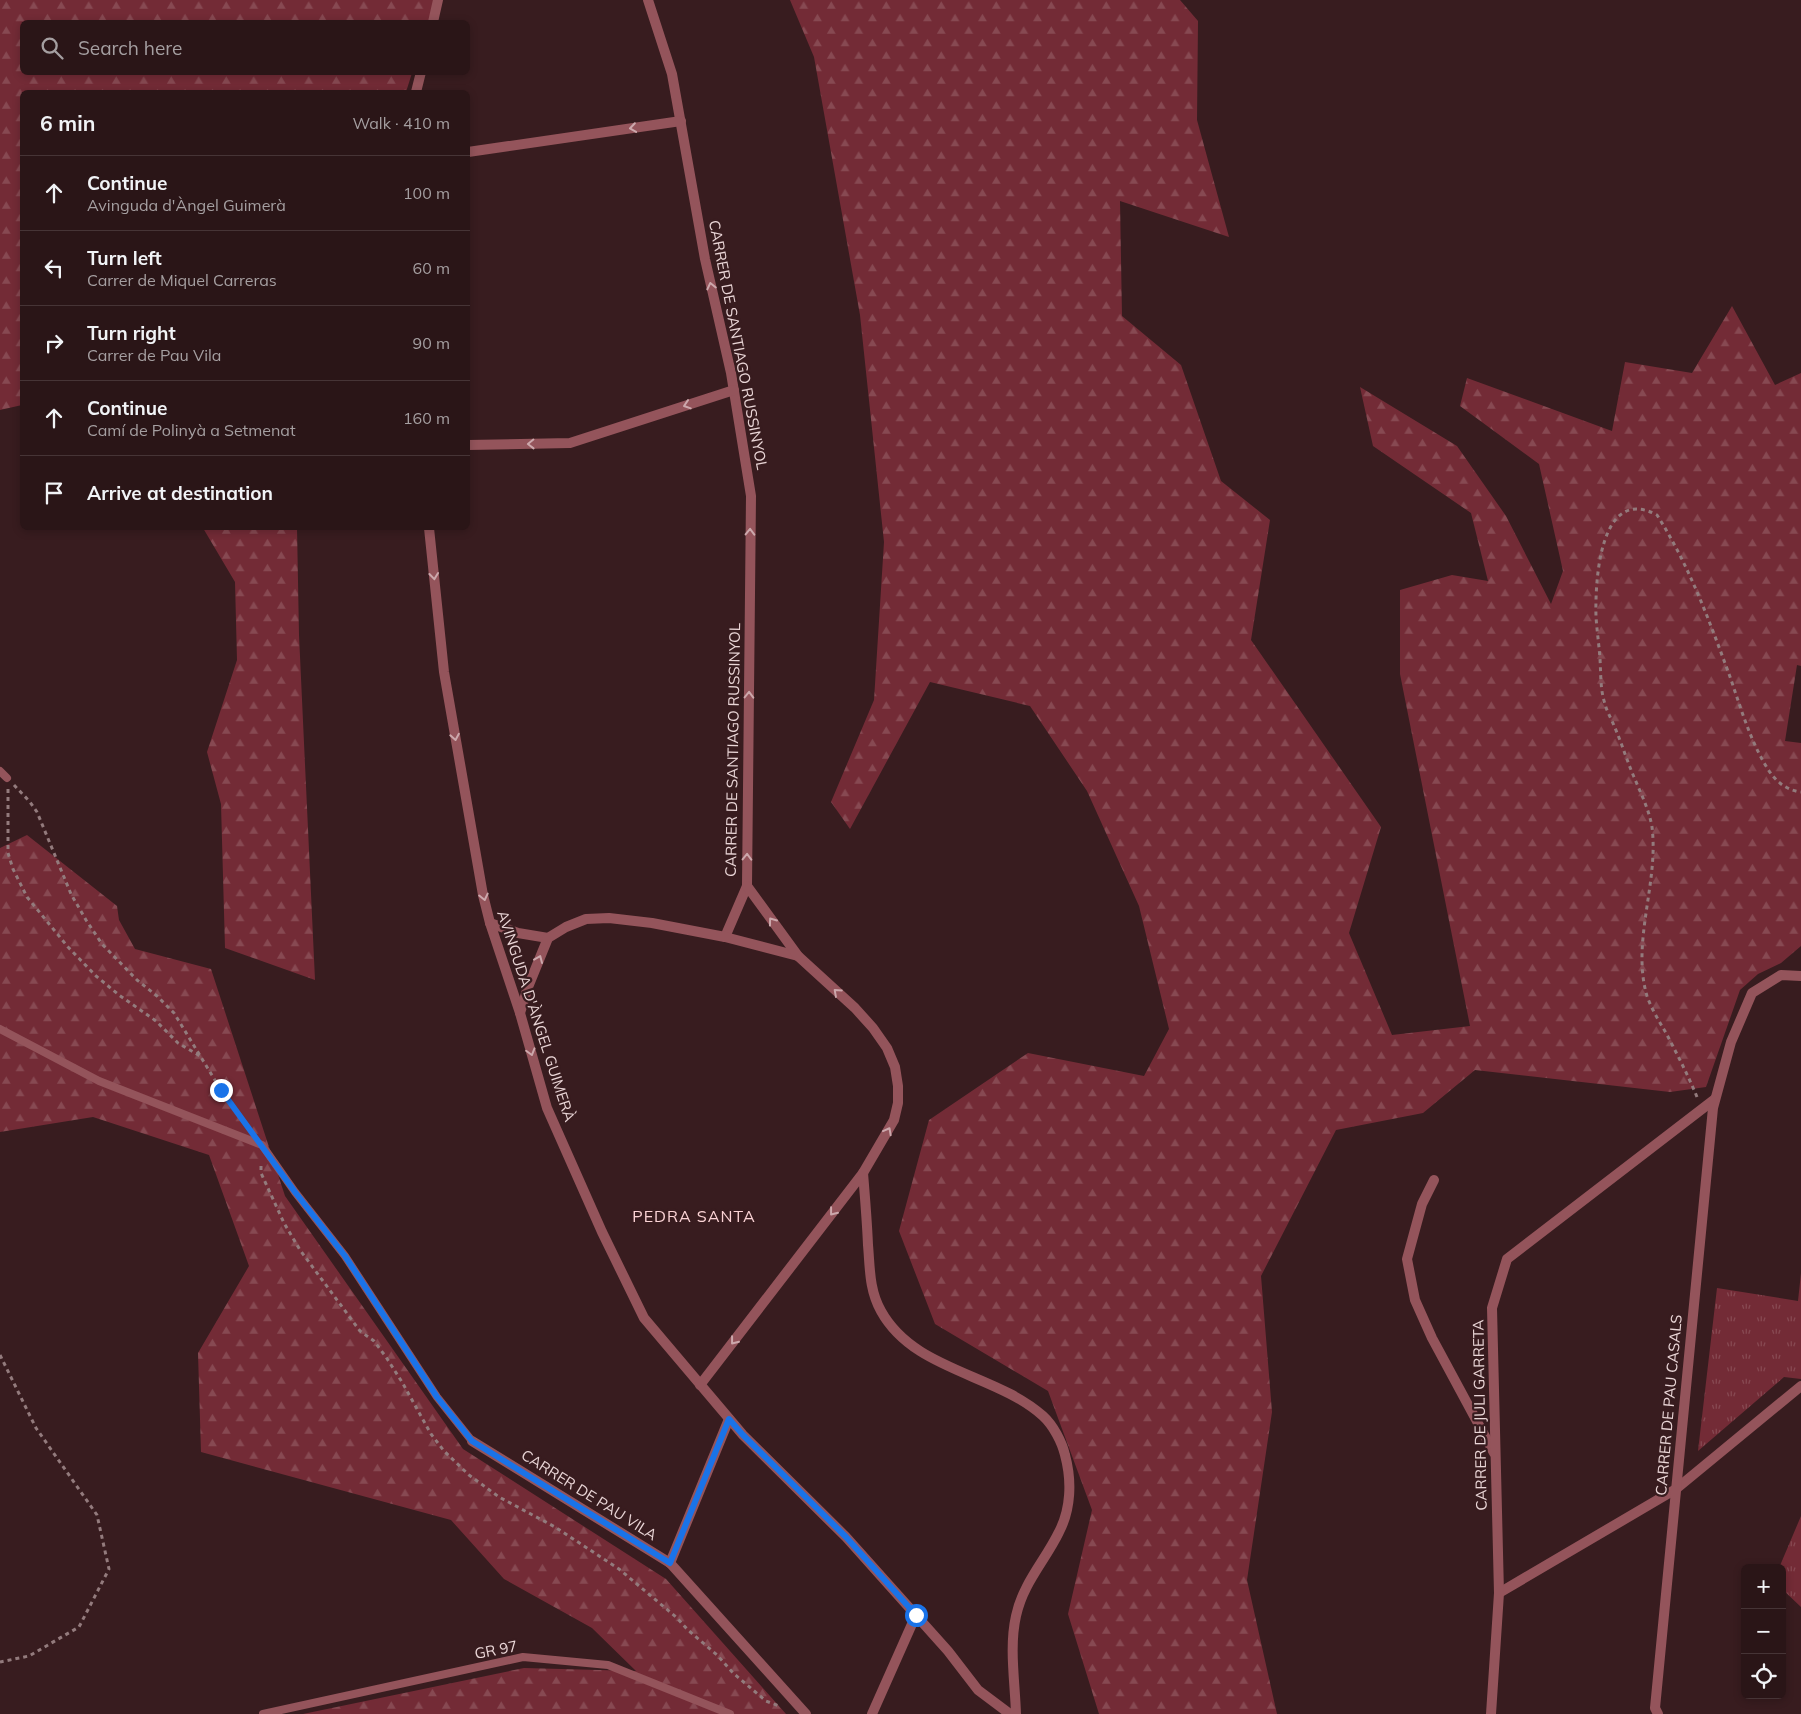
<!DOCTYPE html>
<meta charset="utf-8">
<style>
body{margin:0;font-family:Mulish,sans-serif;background:#321e20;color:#f1f3f6}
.controls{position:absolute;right:15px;bottom:15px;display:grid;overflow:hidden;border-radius:8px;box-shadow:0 2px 8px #0003}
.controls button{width:45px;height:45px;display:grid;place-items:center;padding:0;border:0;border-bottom:1px solid #463436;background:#2a1517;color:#f1f3f6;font:25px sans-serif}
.stop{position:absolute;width:15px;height:15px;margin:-11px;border:4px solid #1a73e8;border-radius:50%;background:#fff}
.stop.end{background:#1a73e8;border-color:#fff;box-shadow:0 1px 5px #0008}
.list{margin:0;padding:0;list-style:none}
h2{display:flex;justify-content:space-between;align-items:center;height:65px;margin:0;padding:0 20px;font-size:21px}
h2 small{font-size:16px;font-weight:400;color:#a59fa1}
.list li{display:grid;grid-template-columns:32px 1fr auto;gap:15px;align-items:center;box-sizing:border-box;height:75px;padding:0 20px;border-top:1px solid #463436}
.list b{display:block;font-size:19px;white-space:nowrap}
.list p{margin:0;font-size:16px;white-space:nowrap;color:#a59fa1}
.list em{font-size:16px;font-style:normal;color:#a59fa1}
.icon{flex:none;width:28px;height:28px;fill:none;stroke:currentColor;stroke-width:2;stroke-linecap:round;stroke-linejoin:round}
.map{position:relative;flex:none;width:1801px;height:1714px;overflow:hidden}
.search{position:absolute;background:#2a1517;box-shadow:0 2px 8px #0003;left:20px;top:20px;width:450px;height:55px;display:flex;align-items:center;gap:12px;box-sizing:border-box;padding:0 18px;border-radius:8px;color:#a59fa1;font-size:19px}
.panel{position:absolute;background:#2a1517;box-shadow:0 2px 8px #0003;left:20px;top:90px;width:450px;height:440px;border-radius:8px}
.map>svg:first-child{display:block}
.grass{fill:url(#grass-tufts)}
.forest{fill:url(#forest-firs)}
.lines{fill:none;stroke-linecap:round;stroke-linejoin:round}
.path{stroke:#937b7d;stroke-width:3;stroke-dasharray:4 4;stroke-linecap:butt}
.lane{stroke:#94545b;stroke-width:8}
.street{stroke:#94545b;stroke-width:10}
.oneway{stroke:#cca8ac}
.route{stroke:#1a73e8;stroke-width:6}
.labels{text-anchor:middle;stroke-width:4.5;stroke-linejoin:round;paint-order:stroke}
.street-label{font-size:15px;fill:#ead6d7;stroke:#381c1f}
.neighbourhood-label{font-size:16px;letter-spacing:1px;fill:#fcd4d6;stroke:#381c1f}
</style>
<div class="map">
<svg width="1801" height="1714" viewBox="0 0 1801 1714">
<defs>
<pattern id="grass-tufts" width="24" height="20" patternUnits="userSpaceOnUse" patternTransform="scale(1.25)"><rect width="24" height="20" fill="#732b36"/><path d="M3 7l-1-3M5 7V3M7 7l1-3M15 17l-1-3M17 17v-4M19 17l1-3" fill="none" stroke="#874952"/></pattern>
<pattern id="forest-firs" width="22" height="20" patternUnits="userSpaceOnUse" patternTransform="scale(1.25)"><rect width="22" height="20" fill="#732b36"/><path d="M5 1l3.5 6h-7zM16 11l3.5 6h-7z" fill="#874952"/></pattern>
</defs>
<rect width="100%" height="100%" fill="#381c1f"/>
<!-- grass -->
<g class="grass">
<polygon points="1801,1273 1801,1379 1784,1377 1698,1451 1717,1288 1798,1301"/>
<polygon points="1801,1516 1801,1607 1782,1589 1782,1568 1779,1568"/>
</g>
<!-- forest -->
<g class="forest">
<polygon points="0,0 435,0 428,22 22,22 22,72 412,73 406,92 22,92 22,405 0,410"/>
<polygon points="790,0 1180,0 1198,21 1197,120 1229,237 1120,201 1122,316 1181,365 1221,481 1270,520 1251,640 1381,827 1349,933 1392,1035 1470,1026 1400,674 1400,590 1452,575 1488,581 1471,513 1373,446 1360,387 1457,446 1506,516 1551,604 1563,571 1539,464 1460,406 1467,378 1612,431 1625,362 1692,373 1732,306 1775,385 1801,373 1801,666 1797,665 1785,741 1801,743 1801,946 1781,963 1758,974 1740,990 1706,1087 1670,1092 1475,1070 1423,1113 1336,1130 1261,1276 1272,1412 1247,1580 1277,1714 1099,1714 1068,1614 1092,1510 1048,1391 935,1324 899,1231 929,1120 1028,1053 1144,1076 1169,1029 1139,906 1087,791 1030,706 930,682 850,829 831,802 874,700 884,542 860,315 814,57"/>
<polygon points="203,528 297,528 299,635 315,980 225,948 221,804 207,752 237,660 235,582"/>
<polygon points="27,835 117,906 119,920 135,949 211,969 285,1196 463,1449 666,1579 786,1714 303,1714 524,1668 636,1671 592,1628 504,1579 451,1520 201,1452 198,1353 249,1266 209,1155 93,1117 0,1132 0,848"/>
</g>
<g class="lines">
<!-- path -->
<g class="path">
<polyline points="14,785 30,802 37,812 71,894 86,920 102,944 137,980 157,996 174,1013 221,1090 246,1125"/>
<polyline points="8,789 8,853 13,869 27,897 68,947 96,976 119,995 156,1021 178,1043 200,1056"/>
<path d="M1697,1097C1688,1075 1677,1054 1666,1033C1659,1021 1651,1008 1647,996C1631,942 1659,883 1652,827C1649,809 1641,794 1634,777C1627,761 1622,744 1615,728C1612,720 1607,712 1605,704C1600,689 1601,674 1600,659C1599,645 1597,631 1596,617C1595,583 1599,484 1657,515C1689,565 1709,620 1729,674C1740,705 1749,738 1766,766C1774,780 1785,790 1801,792"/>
<polyline points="261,1166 261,1173 284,1223 300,1250 360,1331 374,1341 386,1357 402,1382 431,1434 444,1451 469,1475 499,1497 555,1527 619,1569 676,1617 688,1630 717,1655 733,1673 766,1701 779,1706"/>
<polyline points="0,1355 36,1428 97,1515 109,1569 79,1627 29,1656 0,1662"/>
</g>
<!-- lane -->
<g class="lane">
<polyline points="0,771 7,778"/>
<polyline points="0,1029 99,1081 262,1145 295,1192 345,1256 437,1397 472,1441"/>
<polyline points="263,1714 523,1657 608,1665 730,1714"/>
</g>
<!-- street -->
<g class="street">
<polyline points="648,0 672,74 705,259 731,373 751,496 747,886 725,937"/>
<polyline points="433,22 438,0"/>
<polyline points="416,92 421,72"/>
<polyline points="468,152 681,121"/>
<polyline points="468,445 570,443 734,390"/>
<polyline points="429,528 444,672 483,895 490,923 520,1013 547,1108 602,1232 644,1318 743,1435 846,1537 948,1651 978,1690 1010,1714"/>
<polyline points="490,923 518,933 548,938"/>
<polyline points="520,1013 528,987 548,938 566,927 586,919 609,918 652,923 725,937 798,956"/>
<path d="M863,1173C865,1197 867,1221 868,1245C870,1267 869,1290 881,1311C914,1371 995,1373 1043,1416C1053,1425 1062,1442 1065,1455C1072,1481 1071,1509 1059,1532C1045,1561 1023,1583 1016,1616C1009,1647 1015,1682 1016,1714"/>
<polyline points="1434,1180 1422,1204 1407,1259 1415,1300 1432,1338 1494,1453"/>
<polyline points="700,1385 863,1173 894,1120 898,1103 898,1086 895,1067 887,1048 873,1028 855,1008 798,956 747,886"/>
<polyline points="472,1441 670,1563 806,1714"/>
<polyline points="670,1563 729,1419"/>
<polyline points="1499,1593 1676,1489 1801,1386"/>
<polyline points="872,1714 916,1615"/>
<polyline points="1491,1714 1499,1593 1492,1308 1507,1259 1715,1099"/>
<polyline points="1658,1714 1655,1708 1713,1108 1731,1042 1752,993 1781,975 1801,976"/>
</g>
</g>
<!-- one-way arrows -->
<defs><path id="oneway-chevron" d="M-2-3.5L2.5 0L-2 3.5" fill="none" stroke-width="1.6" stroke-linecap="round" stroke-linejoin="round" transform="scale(1.25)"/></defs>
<g class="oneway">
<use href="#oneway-chevron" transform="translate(633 128) rotate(172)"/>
<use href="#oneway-chevron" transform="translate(711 286) rotate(-103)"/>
<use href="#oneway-chevron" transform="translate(687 405) rotate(162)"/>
<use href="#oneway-chevron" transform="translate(531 444) rotate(179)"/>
<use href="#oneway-chevron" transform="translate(750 532) rotate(-89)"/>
<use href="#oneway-chevron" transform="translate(434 576) rotate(84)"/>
<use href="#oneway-chevron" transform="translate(749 695) rotate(-89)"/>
<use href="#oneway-chevron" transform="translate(455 737) rotate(80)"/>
<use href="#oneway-chevron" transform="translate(747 857) rotate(-89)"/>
<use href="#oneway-chevron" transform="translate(484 897) rotate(77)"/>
<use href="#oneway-chevron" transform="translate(772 921) rotate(-126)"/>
<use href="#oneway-chevron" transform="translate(539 959) rotate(-67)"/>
<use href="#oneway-chevron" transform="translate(837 992) rotate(-138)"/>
<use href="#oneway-chevron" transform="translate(531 1052) rotate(74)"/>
<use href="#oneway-chevron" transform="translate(888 1131) rotate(-62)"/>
<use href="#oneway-chevron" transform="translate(833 1212) rotate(128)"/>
<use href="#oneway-chevron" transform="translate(734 1341) rotate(128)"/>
</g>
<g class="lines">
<!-- route -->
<polyline class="route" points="221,1090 295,1192 345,1256 437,1397 472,1441 670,1563 729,1419 743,1435 846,1537 916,1615"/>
</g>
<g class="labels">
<!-- street labels -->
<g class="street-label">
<text transform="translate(738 345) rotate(79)" y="5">CARRER DE SANTIAGO RUSSINYOL</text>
<text transform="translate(733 750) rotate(-89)" y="5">CARRER DE SANTIAGO RUSSINYOL</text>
<text transform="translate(536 1016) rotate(72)" y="5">AVINGUDA D'ÀNGEL GUIMERÀ</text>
<text transform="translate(1669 1405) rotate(-85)" y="5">CARRER DE PAU CASALS</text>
<text transform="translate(1480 1415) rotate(-91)" y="5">CARRER DE JULI GARRETA</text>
<text transform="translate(589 1495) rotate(32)" y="5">CARRER DE PAU VILA</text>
<text transform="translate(496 1650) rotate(-11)" y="5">GR 97</text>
</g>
<!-- neighbourhood labels -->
<g class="neighbourhood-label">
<text x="694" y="1222">PEDRA SANTA</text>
</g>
</g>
</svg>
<div class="controls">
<button>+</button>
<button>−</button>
<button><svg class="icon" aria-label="locate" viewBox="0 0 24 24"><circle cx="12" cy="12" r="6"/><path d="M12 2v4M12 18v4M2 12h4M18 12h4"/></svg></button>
</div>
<div class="stop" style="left:916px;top:1615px"></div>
<div class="stop end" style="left:221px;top:1090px"></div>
<div class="search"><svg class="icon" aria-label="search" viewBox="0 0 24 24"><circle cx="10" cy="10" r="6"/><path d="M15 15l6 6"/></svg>Search here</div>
<section class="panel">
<h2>6 min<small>Walk · 410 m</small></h2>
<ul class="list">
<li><svg class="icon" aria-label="ahead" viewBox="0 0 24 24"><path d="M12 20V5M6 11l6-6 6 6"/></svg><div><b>Continue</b><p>Avinguda d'Àngel Guimerà</p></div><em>100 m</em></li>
<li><svg class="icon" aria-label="left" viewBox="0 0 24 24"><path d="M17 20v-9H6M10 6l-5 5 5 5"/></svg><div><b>Turn left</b><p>Carrer de Miquel Carreras</p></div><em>60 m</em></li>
<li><svg class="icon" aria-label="right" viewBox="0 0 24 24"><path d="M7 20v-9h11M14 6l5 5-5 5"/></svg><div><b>Turn right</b><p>Carrer de Pau Vila</p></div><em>90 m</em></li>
<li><svg class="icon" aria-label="ahead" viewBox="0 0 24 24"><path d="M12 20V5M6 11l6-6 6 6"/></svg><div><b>Continue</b><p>Camí de Polinyà a Setmenat</p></div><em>160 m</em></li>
<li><svg class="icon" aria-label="arrive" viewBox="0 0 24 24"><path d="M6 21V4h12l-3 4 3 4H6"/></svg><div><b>Arrive at destination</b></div></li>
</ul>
</section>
</div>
